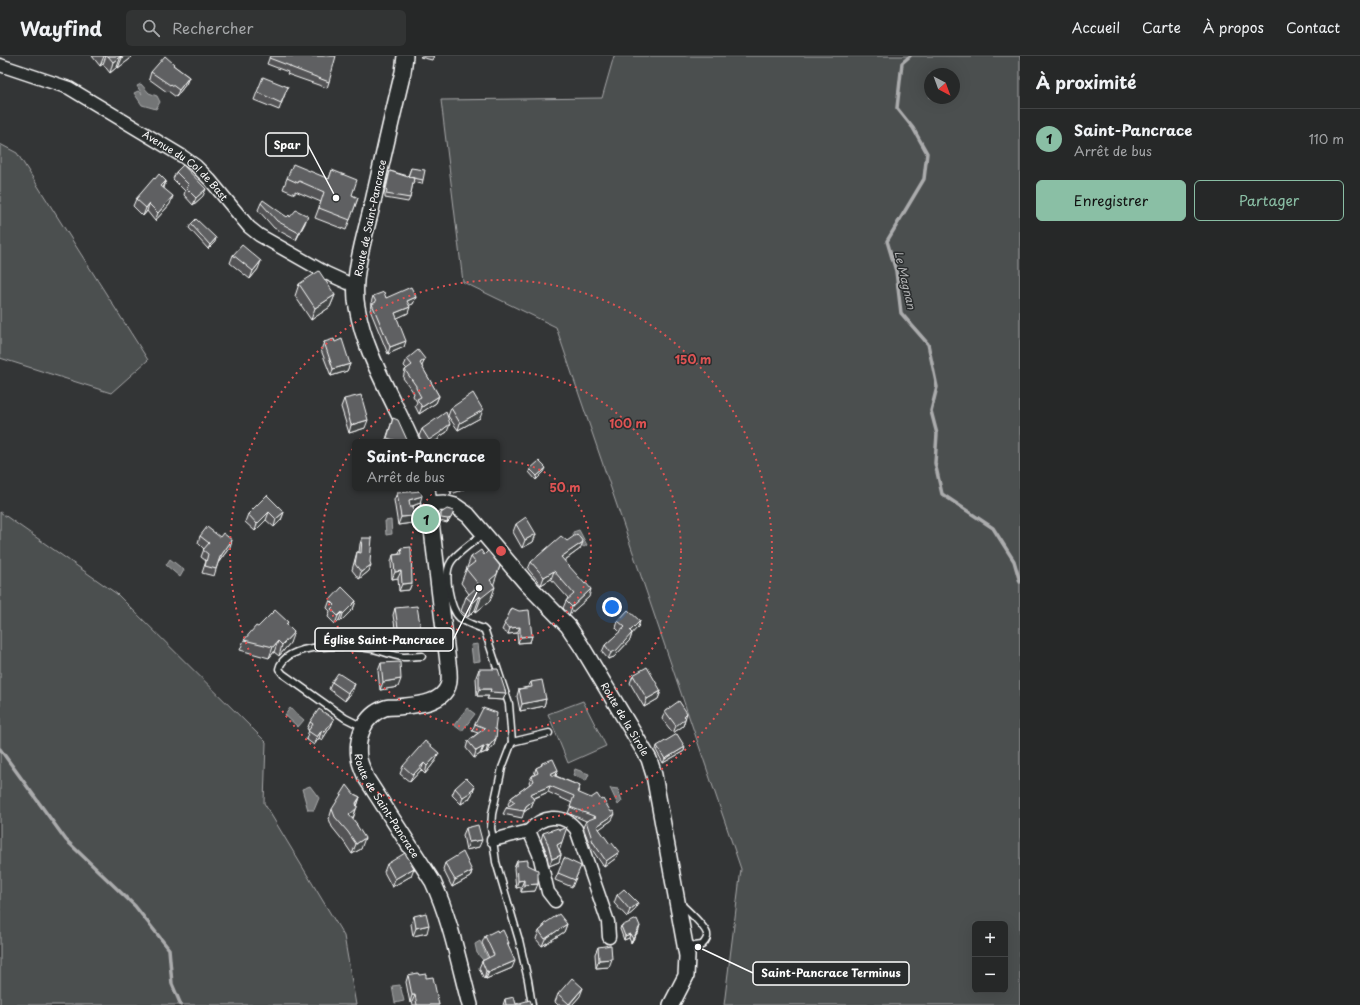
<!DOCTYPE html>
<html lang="fr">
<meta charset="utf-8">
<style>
body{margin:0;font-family:"Playpen Sans",sans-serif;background:#323434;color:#f1f3f6}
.controls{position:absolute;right:12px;bottom:12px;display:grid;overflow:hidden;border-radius:6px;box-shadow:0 4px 16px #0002}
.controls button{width:36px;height:36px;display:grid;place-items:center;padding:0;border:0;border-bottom:1px solid #424445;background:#262828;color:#f1f3f6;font:20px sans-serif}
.compass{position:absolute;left:924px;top:12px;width:36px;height:36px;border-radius:50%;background:#262828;box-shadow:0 4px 16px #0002;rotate:139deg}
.you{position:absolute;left:612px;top:551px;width:14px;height:14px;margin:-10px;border:3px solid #fff;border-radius:50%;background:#1a73e8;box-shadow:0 0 0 6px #1a73e833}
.badge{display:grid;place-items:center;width:26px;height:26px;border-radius:50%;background:#8abfa5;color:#111;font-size:13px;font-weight:700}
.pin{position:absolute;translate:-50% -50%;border:2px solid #fff;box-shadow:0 1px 4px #0006}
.popup{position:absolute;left:352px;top:383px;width:148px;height:52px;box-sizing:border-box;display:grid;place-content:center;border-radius:6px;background:#262828;filter:drop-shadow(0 1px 3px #0005);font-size:13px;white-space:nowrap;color:#a4a6a8}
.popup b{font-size:15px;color:#f1f3f6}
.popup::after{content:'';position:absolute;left:50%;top:100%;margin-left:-8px;border:8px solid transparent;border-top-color:#262828}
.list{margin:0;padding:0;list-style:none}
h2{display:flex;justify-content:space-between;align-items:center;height:52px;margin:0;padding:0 16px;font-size:17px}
h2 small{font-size:13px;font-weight:400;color:#a4a6a8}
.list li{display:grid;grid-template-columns:26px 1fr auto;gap:12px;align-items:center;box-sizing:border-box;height:60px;padding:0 16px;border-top:1px solid #424445}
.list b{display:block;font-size:15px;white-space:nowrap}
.list p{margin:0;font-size:13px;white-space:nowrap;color:#a4a6a8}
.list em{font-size:13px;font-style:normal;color:#a4a6a8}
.actions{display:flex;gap:8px;padding:12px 16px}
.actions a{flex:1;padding:9px 0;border:1px solid #8abfa5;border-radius:6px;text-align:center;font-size:14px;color:#8abfa5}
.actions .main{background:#8abfa5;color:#111}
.icon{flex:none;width:22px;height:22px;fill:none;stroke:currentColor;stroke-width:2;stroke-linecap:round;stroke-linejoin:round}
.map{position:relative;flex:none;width:1020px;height:949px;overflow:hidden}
header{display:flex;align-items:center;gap:24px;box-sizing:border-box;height:56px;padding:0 20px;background:#262828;border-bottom:1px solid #424445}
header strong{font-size:19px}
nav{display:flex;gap:22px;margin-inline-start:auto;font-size:14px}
.search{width:280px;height:36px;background:#323434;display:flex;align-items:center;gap:10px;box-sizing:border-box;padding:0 14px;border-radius:6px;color:#a4a6a8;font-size:15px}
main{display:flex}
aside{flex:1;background:#262828}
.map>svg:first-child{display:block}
.green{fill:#4c4f50;stroke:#a6a7a8;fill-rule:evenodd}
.water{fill:#737576;stroke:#abacad}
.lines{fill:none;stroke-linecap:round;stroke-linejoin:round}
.stream{stroke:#abacad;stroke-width:3.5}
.service-casing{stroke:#fff;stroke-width:9}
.minor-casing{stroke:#fff;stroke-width:15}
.tertiary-casing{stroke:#fff;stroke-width:18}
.service{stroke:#2a2d2e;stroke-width:6}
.minor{stroke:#2a2d2e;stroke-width:12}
.tertiary{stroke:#2a2d2e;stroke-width:15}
.wall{fill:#525354;stroke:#fff}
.shaded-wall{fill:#424445;stroke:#fff}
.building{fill:#5f6162;stroke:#fff}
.ring{fill:none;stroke:#de5353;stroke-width:2;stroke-dasharray:2 4}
.labels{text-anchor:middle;stroke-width:3;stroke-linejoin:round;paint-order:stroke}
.street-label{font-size:10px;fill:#fff;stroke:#2a2d2e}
.water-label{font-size:11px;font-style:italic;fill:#b2b3b4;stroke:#2a2d2e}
.centre{fill:#de5353;stroke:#2a2d2e;stroke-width:2}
.ring-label{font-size:12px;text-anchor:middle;font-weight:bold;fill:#de5353;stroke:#2a2d2e;stroke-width:3;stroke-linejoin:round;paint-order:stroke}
.leader{fill:none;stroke:#fff;stroke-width:1.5}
.callout-dot{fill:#fff;stroke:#2a2d2e;stroke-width:1.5}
.callout{fill:#2a2d2e;stroke:#fff;stroke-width:1.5}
.callout-label{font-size:11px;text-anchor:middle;font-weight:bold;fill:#fff}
</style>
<header>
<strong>Wayfind</strong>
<div class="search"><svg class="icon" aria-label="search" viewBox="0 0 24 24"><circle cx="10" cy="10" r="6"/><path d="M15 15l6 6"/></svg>Rechercher</div>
<nav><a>Accueil</a><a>Carte</a><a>À propos</a><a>Contact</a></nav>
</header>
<main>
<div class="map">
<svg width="1020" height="949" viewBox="0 0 1020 949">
<rect width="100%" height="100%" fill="#333536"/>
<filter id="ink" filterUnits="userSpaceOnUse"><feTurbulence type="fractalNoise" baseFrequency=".025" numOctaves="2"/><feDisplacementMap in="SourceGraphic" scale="8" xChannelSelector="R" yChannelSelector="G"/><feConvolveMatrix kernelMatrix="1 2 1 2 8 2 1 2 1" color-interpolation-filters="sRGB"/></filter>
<g filter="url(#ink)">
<!-- green -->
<g class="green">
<path d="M614,0H1020V949H724L741,813L556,271L463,226L441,44L602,42ZM930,18H954V42H930ZM975,868H1005V934H975Z"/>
<polygon points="0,88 17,97 148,304 111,337 0,302"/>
<polygon points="0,456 117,538 266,686 264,747 344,880 356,949 0,949"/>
<polygon points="583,645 606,690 568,707 548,658"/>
</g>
<!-- water -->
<g class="water">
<polygon points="141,28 149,37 157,40 160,46 156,53 142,49 134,37 138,35 142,38 137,30"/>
<polygon points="391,464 392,478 386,479 385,465"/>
<polygon points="579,474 587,489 584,491 574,484 573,476"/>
<polygon points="170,503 184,514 180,521 166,509"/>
<polygon points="478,588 480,605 473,606 471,589"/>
<polygon points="290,652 304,664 298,671 285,659"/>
<polygon points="467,652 475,658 462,675 454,669"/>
<polygon points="575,713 589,718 586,725 573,719"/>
<polygon points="310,730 319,742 314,754 308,754 302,733"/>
<polygon points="610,732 618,733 622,745 618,749"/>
<polygon points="480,885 488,903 483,904 477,897 475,888"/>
<polygon points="400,929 404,945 395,947 392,930"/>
</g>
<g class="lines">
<!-- stream -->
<g class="stream">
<polyline points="910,0 902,7 897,52 913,72 927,97 924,123 887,185 896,215 901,257 928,288 937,331 931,355 937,378 935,407 942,438 993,472 1014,505 1020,526"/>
<polyline points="0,693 66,784 135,850 169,893 172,928 181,949"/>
</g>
<!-- service casing -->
<g class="service-casing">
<g id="service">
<path d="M484,477C476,484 456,497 451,506C443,518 450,553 460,562C466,567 476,570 483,573L485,575L509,648L512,686L502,712L492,758L491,772L493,784L496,806L519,884L528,924L532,949"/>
<path d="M363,671L345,662L283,618L279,613C285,585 352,589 373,593C383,595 393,600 403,601C409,601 416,600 422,600"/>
<polyline points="512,686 549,677"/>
<path d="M682,849C688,855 705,870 707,878C708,882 705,886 702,889L694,890L686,886"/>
</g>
</g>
<!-- minor casing -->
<g class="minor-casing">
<g id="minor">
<path id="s1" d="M0,9L69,32L182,100L196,110L210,124L249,171L259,179L326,217L348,227L356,230"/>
<path d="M529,775C541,760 563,756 576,773L608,866L609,881"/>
<polyline points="493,784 529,775 539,798 548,836 555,845"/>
</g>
</g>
<!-- tertiary casing -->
<g class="tertiary-casing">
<g id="tertiary">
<path d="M405,0L403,16C392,61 382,105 372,150C365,179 351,222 357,251C365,299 393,342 412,386"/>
<path id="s2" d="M427,432L449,615C449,620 450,625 448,630C441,649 413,649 397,651C393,651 388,651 385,652C364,659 356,682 359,702C360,709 364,716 366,722L433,826C451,865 459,908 470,949"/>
<path id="s3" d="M430,448L444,447L455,450L468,459L526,527L568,570L582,591L649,703L654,719L687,900L686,920L671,949"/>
</g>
</g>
<!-- service -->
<use href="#service" class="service"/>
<!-- minor -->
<use href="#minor" class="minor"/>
<!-- tertiary -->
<use href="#tertiary" class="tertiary"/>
</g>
<!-- wall -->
<g class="wall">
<polygon points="92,0 131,0 130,3 118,12 117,11 110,17 103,8 100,10"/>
<polygon points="270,0 329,26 327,32 287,18 288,16 267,8"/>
<polygon points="421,0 434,0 432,4 420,1"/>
<polygon points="174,8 173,9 189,21 186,28 176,41 168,35 167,36 149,23 151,16"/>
<polygon points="257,36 285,38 279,54 254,44"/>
<polygon points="411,112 423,124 422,128 413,126 410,142 408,146 385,142 385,137 384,137 390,115 408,120"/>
<polygon points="332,114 352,139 358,142 346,174 315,162 321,146 295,135 295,138 283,133 287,122 329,123"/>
<polygon points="176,116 203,140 193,149 184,139 185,135 173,123"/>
<polygon points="155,123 166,125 164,132 170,148 155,165 147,155 143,160 133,150 136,143"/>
<polygon points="261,147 287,161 290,161 305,167 296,184 274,172 258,154"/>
<polygon points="191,168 215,186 208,193 189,172"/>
<polygon points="233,199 258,213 250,223 230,207"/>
<polygon points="299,228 335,239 330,251 311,264 295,240"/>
<polygon points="373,240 386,242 416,241 413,248 409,249 408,257 397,262 404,291 388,298 370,254 372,249 371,247"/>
<polygon points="324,286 335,286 350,308 347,315 331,320 321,294"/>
<polygon points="407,303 422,310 422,311 439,340 436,347 419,358 415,350 417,346 413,340 414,337 403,322 405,314 407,313 404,310"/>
<polygon points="344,343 365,372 349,377 341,351"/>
<polygon points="451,352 480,362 458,374 448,360"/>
<polygon points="393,362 408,386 385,386"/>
<polygon points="422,373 447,376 439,381 439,383 434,386 423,386 419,380"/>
<polygon points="530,413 544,416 536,424 529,416"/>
<polygon points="449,432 465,432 465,433 451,438"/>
<polygon points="397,437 420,447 413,450 414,460 412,467 398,469 394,444"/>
<polygon points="267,439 284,456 281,464 274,471 266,464 255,475 245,466 248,458"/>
<polygon points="454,455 449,465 447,467 440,465 440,461 441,457"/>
<polygon points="516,468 536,478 533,486 522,492 513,476"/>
<polygon points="200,480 230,491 218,507 214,520 202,517 206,505 201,501 204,493 198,487"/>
<polygon points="362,482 369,515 359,523 352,514 355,503 357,496 359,496 360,488"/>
<polygon points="567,485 580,493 564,505 589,541 569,559 563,552 566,545 568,542 551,523 541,529 528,513 531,506"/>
<polygon points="401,492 412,527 409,534 399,535 398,522 392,523 391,506 393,499 399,498"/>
<polygon points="484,499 494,529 490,545 476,556 475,554 468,561 461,555 466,541 469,538 461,527 471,501"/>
<polygon points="330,544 356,545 353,553 341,565 339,564 335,568 328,561 330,555 327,552"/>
<polygon points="395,552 419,586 410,588 408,583 397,585 393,559"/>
<polygon points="512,552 532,580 530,586 518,587 517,577 508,578 502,574"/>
<polygon points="618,565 640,565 638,571 632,577 630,584 614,601 608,603 602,596 605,589 620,576 616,572"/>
<polygon points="288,566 286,569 290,587 279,600 274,596 269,602 240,594 244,584 258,571"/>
<polygon points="381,607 398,631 380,634 378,615"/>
<polygon points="479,613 506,637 503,644 487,643 489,640 477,640 476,621"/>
<polygon points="633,619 661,635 658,643 644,651 630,627"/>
<polygon points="332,626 352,636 345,645 329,633"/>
<polygon points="531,626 546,643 544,650 520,655 517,640 519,633 528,631"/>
<polygon points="665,655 685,662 683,670 673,677 662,663"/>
<polygon points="334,663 331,670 322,684 319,682 314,689 306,683 309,674 307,673 310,666"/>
<polygon points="475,668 495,673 496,682 494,689 487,697 486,696 481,698 480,698 474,702 466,692 468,685 478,677 472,675"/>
<polygon points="657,690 685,691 684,695 663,707 656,694"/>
<polygon points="436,704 425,718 421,714 410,726 400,718 403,710"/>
<polygon points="542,707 558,714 556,720 580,730 578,736 612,764 599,773 616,802 604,811 591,792 583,771 586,765 568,757 572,747 548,736 533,743 534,744 531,751 524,756 522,762 503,758 506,752 509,750 508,748 511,742 530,728 529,726 532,720 534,719 536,712 541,710"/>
<polygon points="455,732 472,738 470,741 469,743 461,748 452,739"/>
<polygon points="354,738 360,741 353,763 357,769 361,793 352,798 344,786 332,771 329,763 332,753"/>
<polygon points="466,772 479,791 466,794 463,779"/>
<polygon points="543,777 560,793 559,793 561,799 559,806 549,810 546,795 541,784"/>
<polygon points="517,805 528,809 535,835 521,836 521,831 516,832 514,812"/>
<polygon points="445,807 472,815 470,821 452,831 443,813"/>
<polygon points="387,808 411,820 392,831 384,816"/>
<polygon points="558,817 578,817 572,831 555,824"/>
<polygon points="617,839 635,854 627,861 614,847"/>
<polygon points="414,860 427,877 413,880 411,868"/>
<polygon points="544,868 567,868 564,876 542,890 536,883 539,875 542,873"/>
<polygon points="621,870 639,874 631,887 629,882 624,884 620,873"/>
<polygon points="498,877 509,887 508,889 512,912 486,923 485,922 484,923 479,912 482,905 489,902 482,887 485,880"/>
<polygon points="598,891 609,911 596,912 595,898"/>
<polygon points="408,919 419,919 426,922 439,949 413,949 412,946 410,947 406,926"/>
<polygon points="558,938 580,940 572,949 558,949 555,946"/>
<polygon points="505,943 516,948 532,949 503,949"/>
</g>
<!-- shaded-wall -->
<g class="shaded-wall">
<polygon points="104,0 106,0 103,8 100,10"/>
<polygon points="121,0 117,11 110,17 113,6"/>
<polygon points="124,0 131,0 130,3 118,12 122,2"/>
<polygon points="189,21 186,28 176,41 179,34"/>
<polygon points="166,125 163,132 161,130"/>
<polygon points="206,133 203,140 193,149 196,142"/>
<polygon points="173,140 170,148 155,165 158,157"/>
<polygon points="149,148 147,155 143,160 146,152"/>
<polygon points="308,160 305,167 296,184 299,177"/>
<polygon points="216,182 215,186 208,193 210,189"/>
<polygon points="261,205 258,213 250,223 253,215"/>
<polygon points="335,239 330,251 311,264 315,252"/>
<polygon points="416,241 413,248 405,251 407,245"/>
<polygon points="410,251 408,257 393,264 395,257"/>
<polygon points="406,285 404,291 388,298 390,291"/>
<polygon points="425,303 422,310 417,314 420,307"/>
<polygon points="350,308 347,315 331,320 333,313"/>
<polygon points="439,340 436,347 419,358 422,351"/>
<polygon points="483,354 480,362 458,374 460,367"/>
<polygon points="368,364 365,372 349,377 351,369"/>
<polygon points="450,368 447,376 439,381 439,383 434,386 428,386 429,384"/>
<polygon points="546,412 544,416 536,424 537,420"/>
<polygon points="453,432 465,432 465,433 451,438"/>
<polygon points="422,440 420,447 407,452 409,444"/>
<polygon points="454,455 449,465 447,467 448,463"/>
<polygon points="269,456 266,464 255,475 257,468"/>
<polygon points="284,456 281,464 274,471 276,463"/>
<polygon points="414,460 412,467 398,469 401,461"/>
<polygon points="536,478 533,486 522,492 525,484"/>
<polygon points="232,484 230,491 217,508 220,501"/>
<polygon points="583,486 580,493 558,509 561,501"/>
<polygon points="371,509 369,515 359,523 361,516"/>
<polygon points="500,510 492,533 495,531 490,545 476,556 481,542 490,524"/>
<polygon points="401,515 398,522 392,523 395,516"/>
<polygon points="554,515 551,523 541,529 544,521"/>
<polygon points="412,527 409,534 399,535 402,528"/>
<polygon points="591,533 589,541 569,559 572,551"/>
<polygon points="480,540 475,554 468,561 473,547"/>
<polygon points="356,545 353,553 341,565 343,558"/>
<polygon points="342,556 339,564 335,568 338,560"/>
<polygon points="640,565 638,571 628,582 630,575"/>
<polygon points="520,571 517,577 508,578 510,572"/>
<polygon points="294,576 290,587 279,600 282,589"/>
<polygon points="411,576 408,583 397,585 399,578"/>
<polygon points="632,577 630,584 614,601 608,603 611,597"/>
<polygon points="422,580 419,586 410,588 412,581"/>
<polygon points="532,580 530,586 518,587 520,581"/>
<polygon points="278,585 274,596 269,602 273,591"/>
<polygon points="401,623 398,631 380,634 383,626"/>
<polygon points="355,628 352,636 345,645 348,637"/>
<polygon points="479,633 491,633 506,637 503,644 487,643 489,640 477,640"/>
<polygon points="661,635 658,643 644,651 647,643"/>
<polygon points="546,643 544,650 520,655 522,648"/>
<polygon points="687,657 683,670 673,677 676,670 684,660"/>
<polygon points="334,663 331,670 322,684 324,676"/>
<polygon points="322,674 319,682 314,689 317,681"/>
<polygon points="496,682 494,689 487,697 489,690"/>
<polygon points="488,689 486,696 481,698 484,691"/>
<polygon points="483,691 480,698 474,702 476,695"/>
<polygon points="685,691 684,695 663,707 665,703"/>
<polygon points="439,697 436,704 425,718 427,710"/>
<polygon points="424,707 421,714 410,726 413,719"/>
<polygon points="558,714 555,721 550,718"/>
<polygon points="550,730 548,736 527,745 530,738"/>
<polygon points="475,731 472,738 470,741 469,743 461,748 463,741"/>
<polygon points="360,741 353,762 346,769 349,759"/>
<polygon points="534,744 531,751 524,756 526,750"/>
<polygon points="615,758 612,764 595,776 597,770"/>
<polygon points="365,782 361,793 352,798 356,788"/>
<polygon points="482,784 479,791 466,794 469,786"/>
<polygon points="562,786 560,793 555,795 557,789"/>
<polygon points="619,796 616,802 604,811 606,805"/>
<polygon points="561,799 559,806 549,810 552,803"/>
<polygon points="414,812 411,820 392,831 395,823"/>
<polygon points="472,815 470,821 452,831 455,824"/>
<polygon points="524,824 521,831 516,832 518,825"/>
<polygon points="538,828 535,835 521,836 524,829"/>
<polygon points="638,847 635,854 627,861 630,854"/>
<polygon points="567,868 564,876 542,890 545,883"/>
<polygon points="429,869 427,877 413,880 416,872"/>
<polygon points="640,870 639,874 631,887 633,883"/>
<polygon points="630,878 629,882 624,884 625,880"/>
<polygon points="612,903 609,911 596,912 599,904"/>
<polygon points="515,905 512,912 486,923 489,916"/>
<polygon points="486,915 488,915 485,922 484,923"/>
<polygon points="583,932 580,940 572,949 569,949"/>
<polygon points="412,939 415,939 412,946 410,947"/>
</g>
<!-- building -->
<g class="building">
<polygon points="108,0 124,0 122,2 121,0 113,6"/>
<polygon points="165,0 174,8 173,9 189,21 179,34 171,28 170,29 151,16"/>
<polygon points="270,0 336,0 329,26 290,11 290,10 269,2"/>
<polygon points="263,21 288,31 281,47 257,36"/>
<polygon points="293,108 329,123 332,114 357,124 352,139 358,142 350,164 319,152 324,136 299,125 298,127 287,122"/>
<polygon points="183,109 206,133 196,142 186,132 189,129 176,116"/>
<polygon points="411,112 425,114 423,124 409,121 414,122 410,142 386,138 387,134 386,133 390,115 408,121"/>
<polygon points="159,118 166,125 161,130 173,140 158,157 149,148 146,152 136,143 154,122 155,123"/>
<polygon points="263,144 287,161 289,159 290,161 296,154 308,160 299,177 277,165 261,147"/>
<polygon points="196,163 216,182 210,189 191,168"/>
<polygon points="242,189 261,205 253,215 233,199"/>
<polygon points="319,215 335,239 315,252 299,228"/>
<polygon points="411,231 416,241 407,245 410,251 395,257 406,285 390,291 372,248 376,246 373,240 384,236 386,242"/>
<polygon points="334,283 335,286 342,283 350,308 333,313 324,286"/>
<polygon points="418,294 425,303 420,307 439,340 422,351 417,343 421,341 416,332 416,330 405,314 412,309 407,303"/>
<polygon points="473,337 483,354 460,367 451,352"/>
<polygon points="361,339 368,364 351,369 344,343"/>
<polygon points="446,356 450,368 441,375 441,376 429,384 422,373"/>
<polygon points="393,362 398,364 408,386 397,386 397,385 387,382"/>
<polygon points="539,405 546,412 537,420 530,413"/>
<polygon points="422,435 422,440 409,444 410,450 413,450 414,460 401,461 397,437"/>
<polygon points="267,439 284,456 276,463 269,456 257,468 248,458"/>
<polygon points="447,453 454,455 451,462 448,463 441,462 441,457"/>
<polygon points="526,461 536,478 525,484 516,468"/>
<polygon points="207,471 220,481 223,477 232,484 220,501 216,513 205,510 208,498 203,494 209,487 200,480"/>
<polygon points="577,478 583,486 561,501 585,528 586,527 591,533 572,551 566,545 574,538 554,515 544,521 531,506 561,480 567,485"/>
<polygon points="362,482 372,482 370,506 371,509 361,516 355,508 357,496 361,497"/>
<polygon points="411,491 412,527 402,528 401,515 395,516 393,499 402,498 401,492"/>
<polygon points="481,494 484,499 488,495 500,510 497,518 490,524 495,531 481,542 480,540 473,547 466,541 479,529 466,513 475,506 471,501"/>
<polygon points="342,531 356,545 343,558 342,556 338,560 331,553 335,549 330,544"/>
<polygon points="417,550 422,580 412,581 411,576 399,578 395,552"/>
<polygon points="512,552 519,555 529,554 532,580 520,581 520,571 510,572 504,568"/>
<polygon points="275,554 288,566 286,568 294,576 282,589 278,585 273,591 244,584 256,570 258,571"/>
<polygon points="628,554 640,565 630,575 632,577 617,594 611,597 605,589 625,571 618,565"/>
<polygon points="400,606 401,623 383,626 381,607"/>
<polygon points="647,611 661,635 647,643 633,619"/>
<polygon points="479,613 498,613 506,637 490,636 491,633 479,633"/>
<polygon points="338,617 355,628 348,637 332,626"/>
<polygon points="542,624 546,643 522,648 519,633 532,631 531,626"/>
<polygon points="679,645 687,657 684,660 686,662 676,670 665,655"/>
<polygon points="483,652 497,657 495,673 497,674 496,682 489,690 488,689 484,691 483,691 476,695 468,685 485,672 475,668"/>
<polygon points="319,653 334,663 324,676 322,674 317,681 308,675 313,668 310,666"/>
<polygon points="677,678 685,691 665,703 657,690"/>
<polygon points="425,685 439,697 427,710 424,707 413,719 403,710"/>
<polygon points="553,703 558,714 550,718 580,730 577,736 591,742 597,738 601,744 603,743 611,756 613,755 615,758 597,770 610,788 612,787 619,796 606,805 593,786 586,765 596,761 570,751 574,740 550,730 530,738 534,744 526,750 524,755 506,752 515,746 513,745 511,742 534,725 532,720 538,717 536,712 542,709 542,707"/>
<polygon points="466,722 475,731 470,735 471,736 463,741 455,732"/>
<polygon points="347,729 354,738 360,741 356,747 357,752 349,759 357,768 356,768 365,782 356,788 348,776 335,761 332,753"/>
<polygon points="478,769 482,784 469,786 466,772"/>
<polygon points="567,771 562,786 557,789 561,799 552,803 548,788 543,777 558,772 559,774"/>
<polygon points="463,796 472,815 455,824 445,807"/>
<polygon points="405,797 414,812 395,823 387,808"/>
<polygon points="564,802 581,810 575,824 558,817"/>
<polygon points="528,804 528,809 538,814 538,828 524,829 524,824 518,825 517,805"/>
<polygon points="624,833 638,847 630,854 617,839"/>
<polygon points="426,857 429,869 416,872 414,860"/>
<polygon points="559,858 567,868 545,883 539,875 545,870 544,868"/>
<polygon points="637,863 640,870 633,883 630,878 625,880 621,870"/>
<polygon points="497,874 498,877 503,874 509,887 507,887 515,905 489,916 488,915 486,915 482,905 494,899 485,880"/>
<polygon points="611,889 612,903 599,904 598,891"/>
<polygon points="418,917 419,919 426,918 426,922 433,921 439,949 417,949 415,939 412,939 408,919"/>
<polygon points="572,922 583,932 569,948 558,938"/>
<polygon points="514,941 516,948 530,944 532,949 506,949 505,943"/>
</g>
</g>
<!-- distance rings -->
<g class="ring">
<circle cx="501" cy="495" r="90"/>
<circle cx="501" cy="495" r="180"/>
<circle cx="501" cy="495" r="271"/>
</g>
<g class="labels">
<!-- street labels -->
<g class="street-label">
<text dy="4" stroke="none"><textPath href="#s1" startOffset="213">Avenue du Col de Bast</textPath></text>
<text transform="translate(370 162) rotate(-78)" y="4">Route de Saint-Pancrace</text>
<text dy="4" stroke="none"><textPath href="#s3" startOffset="300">Route de la Sirole</textPath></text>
<text dy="4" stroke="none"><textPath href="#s2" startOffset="386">Route de Saint-Pancrace</textPath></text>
</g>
<!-- water labels -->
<g class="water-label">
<text transform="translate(905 224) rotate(77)" y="4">Le Magnan</text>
</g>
</g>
<circle cx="501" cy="495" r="6" class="centre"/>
<g class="ring-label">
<text x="693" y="308">150 m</text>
<text x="628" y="372">100 m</text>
<text x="565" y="436">50 m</text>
</g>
<!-- callouts -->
<path class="leader" d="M336 142L308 89M479 532L453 584M698 891L753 917"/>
<g class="callout-dot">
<circle cx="336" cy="142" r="4"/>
<circle cx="479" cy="532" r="4"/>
<circle cx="698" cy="891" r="4"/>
</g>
<g class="callout">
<rect x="266" y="77" width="42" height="23" rx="4"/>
<rect x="315" y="572" width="138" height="23" rx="4"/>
<rect x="753" y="906" width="156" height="23" rx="4"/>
</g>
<g class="callout-label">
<text x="287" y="93">Spar</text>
<text x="384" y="588">Église Saint-Pancrace</text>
<text x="831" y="921">Saint-Pancrace Terminus</text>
</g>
</svg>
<div class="controls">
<button>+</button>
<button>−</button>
</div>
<svg class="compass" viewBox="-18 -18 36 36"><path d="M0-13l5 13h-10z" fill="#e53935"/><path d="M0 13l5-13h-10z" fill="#a4a6a8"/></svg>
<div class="you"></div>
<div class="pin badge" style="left:426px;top:463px">1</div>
<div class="popup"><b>Saint-Pancrace</b>Arrêt de bus</div>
</div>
<aside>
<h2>À proximité<small></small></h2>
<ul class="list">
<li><span class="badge">1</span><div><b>Saint-Pancrace</b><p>Arrêt de bus</p></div><em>110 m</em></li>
</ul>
<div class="actions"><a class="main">Enregistrer</a><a>Partager</a></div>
</aside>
</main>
